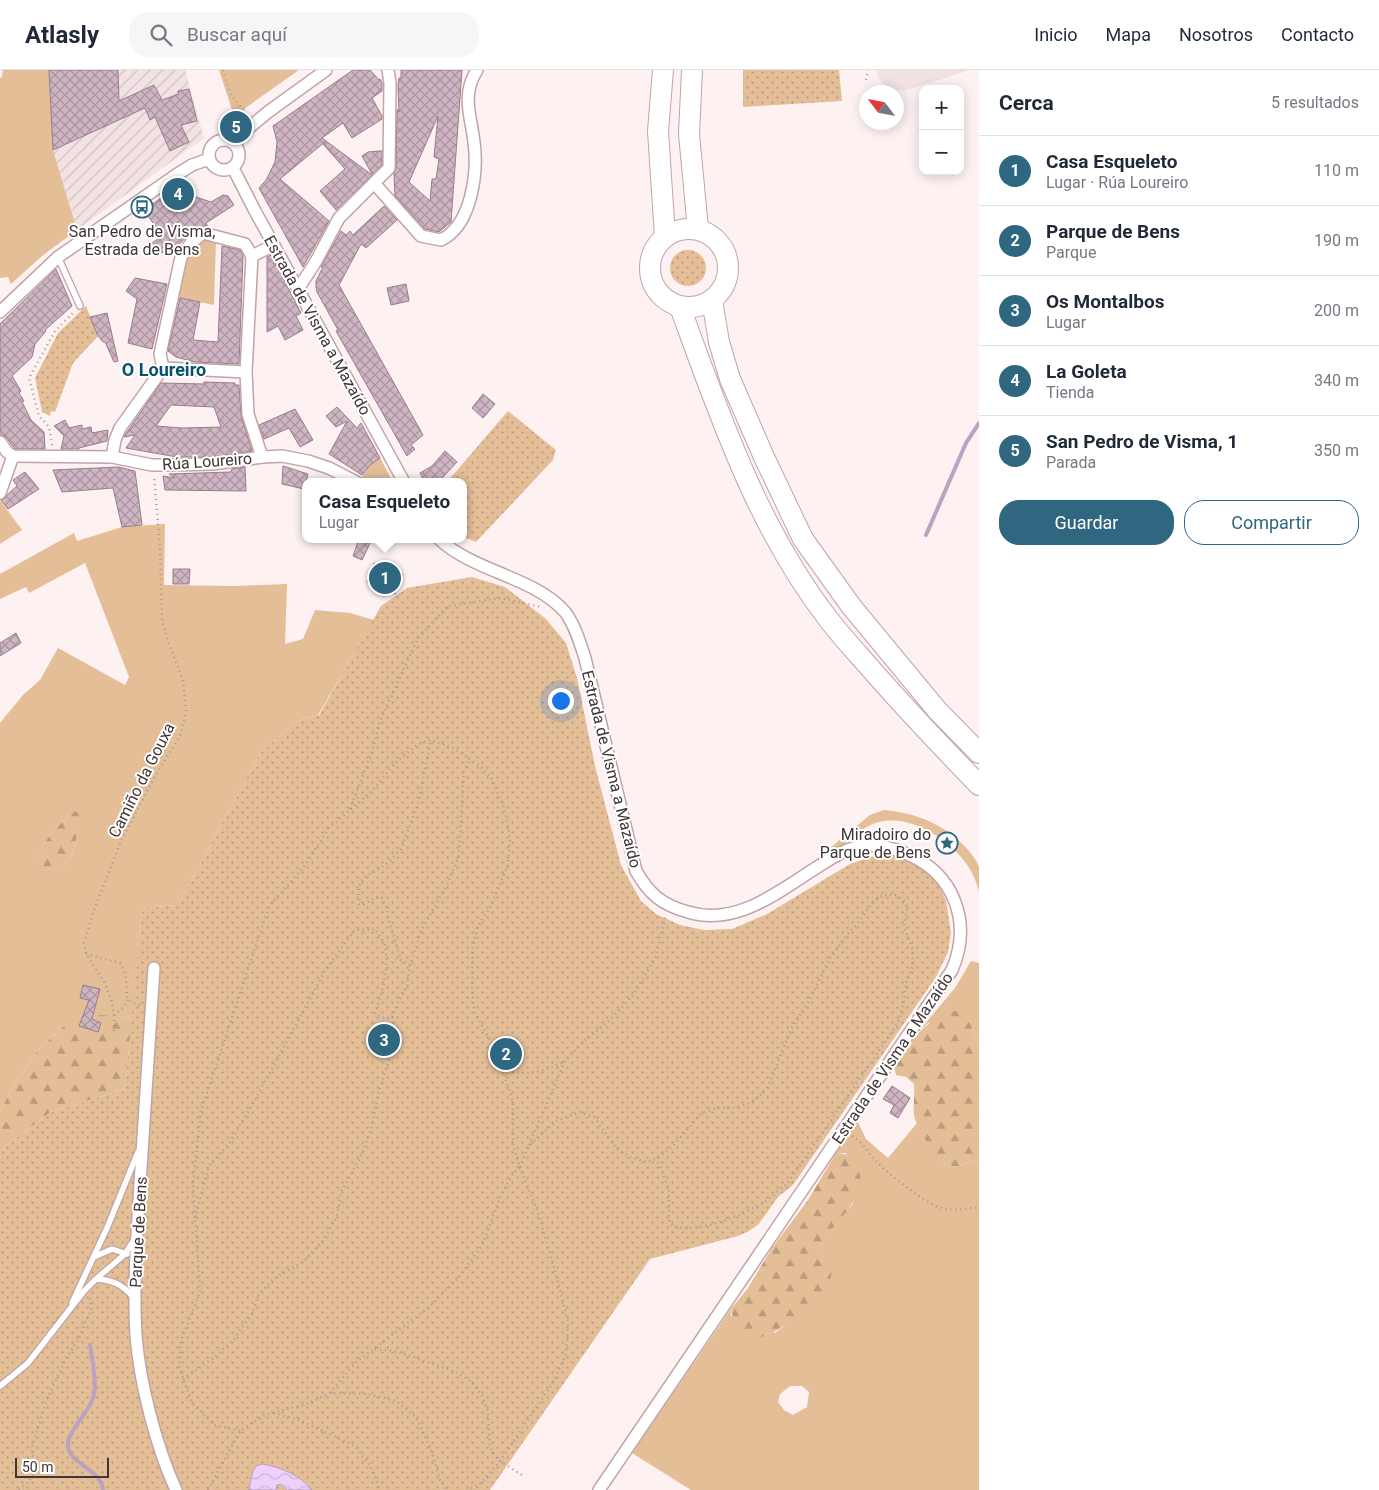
<!DOCTYPE html>
<html lang="es">
<meta charset="utf-8">
<style>
body{margin:0;font-family:Roboto,sans-serif;background:#f6f6f7;color:#1f2937}
.controls{position:absolute;right:15px;top:15px;display:grid;overflow:hidden;border-radius:10px;box-shadow:0 2px 12px #0003}
.controls button{width:45px;height:45px;display:grid;place-items:center;padding:0;border:0;border-bottom:1px solid #e0e1e3;background:#fff;color:#1f2937;font:25px sans-serif}
.compass{position:absolute;left:859px;top:15px;width:45px;height:45px;border-radius:50%;background:#fff;box-shadow:0 2px 12px #0003;rotate:302deg}
.scale{position:absolute;left:15px;bottom:12px;width:94px;box-sizing:border-box;padding-left:5px;border:2px solid #413536;border-top:0;font-size:14px;line-height:18px;white-space:nowrap;color:#413536;-webkit-text-stroke:4px #fff;paint-order:stroke}
.you{position:absolute;left:560px;top:630px;width:18px;height:18px;margin:-12px;border:4px solid #fff;border-radius:50%;background:#1a73e8;box-shadow:0 0 0 8px #1a73e833}
.badge{display:grid;place-items:center;width:32px;height:32px;border-radius:50%;background:#2f6781;color:#fff;font-size:16px;font-weight:700}
.pin{position:absolute;translate:-50% -50%;border:2px solid #fff;box-shadow:0 1px 5px #0006}
.popup{position:absolute;left:302px;top:408px;width:165px;height:65px;box-sizing:border-box;display:grid;place-content:center;border-radius:10px;background:#fff;filter:drop-shadow(0 1px 4px #0005);font-size:16px;white-space:nowrap;color:#747a83}
.popup b{font-size:19px;color:#1f2937}
.popup::after{content:'';position:absolute;left:50%;top:100%;margin-left:-10px;border:10px solid transparent;border-top-color:#fff}
.list{margin:0;padding:0;list-style:none}
h2{display:flex;justify-content:space-between;align-items:center;height:65px;margin:0;padding:0 20px;font-size:21px}
h2 small{font-size:16px;font-weight:400;color:#747a83}
.list li{display:grid;grid-template-columns:32px 1fr auto;gap:15px;align-items:center;box-sizing:border-box;height:70px;padding:0 20px;border-top:1px solid #e0e1e3}
.list b{display:block;font-size:19px;white-space:nowrap}
.list p{margin:0;font-size:16px;white-space:nowrap;color:#747a83}
.list em{font-size:16px;font-style:normal;color:#747a83}
.actions{display:flex;gap:10px;padding:15px 20px}
.actions a{flex:1;padding:11px 0;border:1px solid #2f6781;border-radius:20px;text-align:center;font-size:18px;color:#2f6781}
.actions .main{background:#2f6781;color:#fff}
.icon{flex:none;width:28px;height:28px;fill:none;stroke:currentColor;stroke-width:2;stroke-linecap:round;stroke-linejoin:round}
.map{position:relative;flex:none;width:979px;height:1420px;overflow:hidden}
header{display:flex;align-items:center;gap:30px;box-sizing:border-box;height:70px;padding:0 25px;background:#fff;border-bottom:1px solid #e0e1e3}
header strong{font-size:24px}
nav{display:flex;gap:28px;margin-inline-start:auto;font-size:18px}
.search{width:350px;height:45px;background:#f6f6f7;display:flex;align-items:center;gap:12px;box-sizing:border-box;padding:0 18px;border-radius:20px;color:#747a83;font-size:19px}
main{display:flex}
aside{flex:1;background:#fff}
.map>svg:first-child{display:block}
.built{fill:#f3e2e3}
.industrial{fill:url(#industrial-furrows)}
.grass{fill:#e4be97;fill-rule:evenodd}
.forest{fill:url(#forest-firs)}
.park{fill:url(#park-dots)}
.water{fill:url(#water-waves);stroke:#baa2c0}
.lines{fill:none;stroke-linecap:round;stroke-linejoin:round}
.stream{stroke:#baa2c0;stroke-width:4}
.building{fill:url(#building-cross-hatch);stroke:#967e8b;fill-rule:evenodd}
.service-casing{stroke:#c2a4a6;stroke-width:8}
.minor-casing{stroke:#c2a4a6;stroke-width:14}
.trunk-casing{stroke:#c2a4a6;stroke-width:22}
.path{stroke:#a5999a;stroke-width:2.5;stroke-dasharray:1 4;stroke-linecap:butt}
.service{stroke:#fff;stroke-width:5.5}
.minor{stroke:#fff;stroke-width:11}
.trunk{stroke:#fff;stroke-width:20}
.labels{text-anchor:middle;stroke-width:4;stroke-linejoin:round;paint-order:stroke}
.poi-label{font-size:16px;fill:#413536;stroke:#fff}
.street-label{font-size:16px;fill:#413536;stroke:#fff}
.neighbourhood-label{font-size:18px;font-weight:bold;fill:#06516d;stroke:#fff}
</style>
<header>
<strong>Atlasly</strong>
<div class="search"><svg class="icon" aria-label="search" viewBox="0 0 24 24"><circle cx="10" cy="10" r="6"/><path d="M15 15l6 6"/></svg>Buscar aquí</div>
<nav><a>Inicio</a><a>Mapa</a><a>Nosotros</a><a>Contacto</a></nav>
</header>
<main>
<div class="map">
<svg width="979" height="1420" viewBox="0 0 979 1420">
<defs>
<pattern id="industrial-furrows" width="10" height="10" patternUnits="userSpaceOnUse" patternTransform="scale(1.25)"><rect width="10" height="10" fill="#f3e2e3"/><path d="M-1 1l2-2M0 10L10 0M9 11l2-2" fill="none" stroke="#d2c2c3"/></pattern>
<pattern id="forest-firs" width="22" height="20" patternUnits="userSpaceOnUse" patternTransform="scale(1.25)"><rect width="22" height="20" fill="#e4be97"/><path d="M5 1l3.5 6h-7zM16 11l3.5 6h-7z" fill="#ba9b7c"/></pattern>
<pattern id="park-dots" width="8" height="8" patternUnits="userSpaceOnUse" patternTransform="scale(1.25)"><rect width="8" height="8" fill="#e4be97"/><path d="M2 2h.1M6 6h.1" fill="none" stroke="#ba9b7c" stroke-width="1.8" stroke-linecap="round"/></pattern>
<pattern id="water-waves" width="16" height="10" patternUnits="userSpaceOnUse" patternTransform="scale(1.25)"><rect width="16" height="10" fill="#eed0fb"/><path d="M0 5q4-4 8 0t8 0" fill="none" stroke="#cdb3d8"/></pattern>
<pattern id="building-cross-hatch" width="8" height="8" patternUnits="userSpaceOnUse" patternTransform="scale(1.25)"><rect width="8" height="8" fill="#cfb5c3"/><path d="M0 0l8 8M0 8l8-8" fill="none" stroke="#aa949f"/></pattern>
</defs>
<rect width="100%" height="100%" fill="#fef1f2"/>
<!-- built -->
<polygon class="built" points="876,0 970,0 904,21 889,18 881,12"/>
<!-- industrial -->
<polygon class="industrial" points="49,0 185,0 204,68 77,160 53,80"/>
<!-- grass -->
<g class="grass">
<polygon points="3,0 49,0 53,80 77,160 42,186 11,214 8,207 0,208 0,8 2,7"/>
<polygon points="219,0 299,0 234,46"/>
<path d="M210,168L216,170L214,235L179,228C183,205 182,173 210,168Z"/>
<polygon points="380,388 393,412 359,411 371,394"/>
<polygon points="0,430 22,460 0,474"/>
<path d="M165,454L164,515L234,516L287,514L285,574L303,569L315,540L350,543L374,550L318,645L297,651L260,683L178,835L142,838L132,949L121,946L64,956L38,980L10,1022L0,1042V653L23,625L40,610L58,578L125,615L129,607L85,493L29,523L26,517L0,529V504L74,463L77,471L122,457ZM75,741L79,760L72,784L60,801L34,789L53,760Z"/>
<path d="M884,740C917,743 947,755 969,781C973,786 977,791 979,797C979,804 979,813 979,821C976,812 973,803 968,796C950,770 912,744 879,752C863,756 853,768 840,777C831,783 822,787 813,792L870,745Z"/>
<polygon points="971,891 979,893 979,972 977,971 969,950 928,953 918,962 955,918"/>
<path d="M857,1050L866,1069L888,1088L917,1053L941,1094L957,1097L968,1092L979,1090V1420H691L632,1383L731,1239V1246L775,1263L797,1246L822,1183L823,1171L841,1146L853,1134L846,1083H836ZM790,1316H802L809,1322L807,1337L793,1345L784,1340L778,1332L780,1324Z"/>
</g>
<!-- forest -->
<g class="forest">
<polygon points="75,741 80,744 79,760 72,784 60,801 38,796 34,789 53,760"/>
<path d="M946,941H959L969,950L977,971L979,972V1090L968,1092L957,1097L941,1094C935,1086 914,1053 914,1045C913,1035 915,1024 914,1014L906,1007L896,1005L894,995C911,971 920,958 946,941Z"/>
<polygon points="95,945 121,946 132,949 125,1019 51,1042 4,1077 0,1087 0,1042 10,1022 38,980 64,956"/>
<path d="M836,1083C846,1083 852,1086 857,1096C870,1122 844,1142 830,1162C828,1165 824,1169 823,1172C822,1175 823,1180 823,1183L832,1195C831,1203 831,1214 828,1222C824,1230 774,1264 765,1266C755,1269 744,1264 735,1259L731,1239L748,1218L772,1178L808,1130Z"/>
</g>
<!-- park -->
<g class="park">
<polygon points="743,0 839,0 842,31 743,37"/>
<circle cx="688" cy="198" r="18"/>
<polygon points="86,236 98,266 73,293 55,342 51,341 50,346 42,342 35,308 58,263"/>
<polygon points="508,341 556,380 553,390 476,472 464,467 464,412 447,412"/>
<polygon points="472,507 505,517 546,549 566,573 577,608 595,696 621,795 641,831 656,844 680,855 704,860 732,859 767,844 850,794 873,786 890,785 908,791 925,801 938,814 946,830 951,863 948,882 936,907 793,1115 778,1127 758,1155 747,1162 738,1166 650,1189 490,1420 0,1420 0,1087 4,1077 51,1042 125,1019 142,838 178,835 260,683 297,651 319,645 381,536 407,518"/>
</g>
<!-- water -->
<path class="water" d="M262,1394C280,1397 300,1405 312,1420H287L281,1414L277,1415L276,1420H249C251,1411 251,1402 257,1395Z"/>
<g class="lines">
<!-- stream -->
<g class="stream">
<polyline points="926,465 966,373 979,353"/>
<path d="M90,1275C92,1290 97,1309 94,1325C90,1343 66,1362 68,1376C69,1394 101,1399 103,1420"/>
</g>
</g>
<!-- building -->
<g class="building">
<polygon points="49,0 118,0 119,31 154,15 162,30 179,24 178,21 189,19 197,51 181,55 189,72 170,81 155,47 150,50 145,38 53,80"/>
<polygon points="353,0 370,0 379,10 380,9 382,13 382,21 372,28 382,46 382,49 352,68 343,53 322,68 326,71 280,109 329,151 303,197 259,118 266,110 275,92 277,72 273,56"/>
<path d="M401,0H462L451,152L439,162L425,159L395,126L394,103L396,98L397,39L399,42L398,16L399,8H401ZM438,46L434,87L439,89L436,109H432L430,131L409,112Z"/>
<polygon points="326,71 372,105 336,140 320,121 345,99 323,74"/>
<polygon points="379,81 382,81 382,95 372,104 362,86 368,82"/>
<polygon points="178,116 196,127 211,132 223,125 228,126 234,135 206,153 208,157 202,156 196,158 174,179 171,175 158,186 149,175 162,166 144,140"/>
<polygon points="384,136 397,150 366,178 361,174 339,215 423,365 411,375 415,379 407,386 336,261 338,260 317,222 316,217 316,211 323,197 321,197 341,161 346,165 350,161 353,165"/>
<polygon points="222,176 240,180 243,186 239,294 195,292 176,287 168,281 180,228 200,232 193,270 218,272"/>
<polygon points="271,185 301,243 296,246 303,260 285,270 278,256 267,262 267,187"/>
<polygon points="56,199 72,236 45,260 46,261 35,274 32,287 12,306 21,321 19,323 24,331 22,332 31,350 44,362 45,379 15,379 6,367 0,365 0,254"/>
<polygon points="135,208 167,214 152,279 128,273 137,229 126,221"/>
<polygon points="406,214 409,231 391,235 387,218"/>
<polygon points="107,243 118,291 114,292 105,272 103,272 98,266 90,247"/>
<path d="M204,312L235,313V315H239L241,346L252,381L212,387H177L126,378L135,365L124,367L127,362L161,313L204,314ZM171,335L214,337L221,357L182,358L156,356Z"/>
<polygon points="483,324 495,334 483,348 472,338"/>
<polygon points="337,337 357,358 361,353 380,388 371,394 362,405 329,384 347,351 336,357 326,346"/>
<polygon points="295,339 313,370 300,377 289,358 264,369 259,355"/>
<polygon points="65,350 69,358 82,355 82,359 91,357 92,363 108,360 107,371 79,378 79,379 61,379 64,366 54,356"/>
<polygon points="445,381 457,392 442,408 436,412 425,412 420,403 432,396"/>
<polygon points="283,396 308,404 304,419 282,414"/>
<polygon points="118,397 135,401 142,455 122,457 113,418 62,422 53,400"/>
<polygon points="245,397 246,421 165,420 163,406 175,408 169,404 231,402 232,399"/>
<polygon points="25,402 39,419 8,439 1,430 5,428 8,424 17,416 13,410"/>
<polygon points="359,469 372,469 362,490 353,486"/>
<polygon points="374,493 403,504 395,524 367,512"/>
<polygon points="173,499 190,499 189,514 173,514"/>
<polygon points="16,563 21,573 0,586 0,573"/>
<polygon points="83,915 100,919 92,949 101,953 98,962 79,956 89,930 80,928"/>
<polygon points="892,1016 910,1028 898,1048 890,1043 894,1035 883,1029"/>
</g>
<g class="lines">
<!-- service casing -->
<g class="service-casing">
<g id="service">
<polyline points="58,187 80,236"/>
<polyline points="94,1187 112,1179 127,1184"/>
<polyline points="96,1209 125,1184 134,1170"/>
<polyline points="72,1233 107,1158 138,1082"/>
<path d="M0,1316L28,1293L84,1221L96,1209C112,1210 122,1214 133,1227"/>
</g>
</g>
<!-- minor casing -->
<g class="minor-casing">
<g id="minor">
<circle cx="224" cy="85" r="15"/>
<polyline points="232,72 268,42 326,0"/>
<polyline points="233,98 255,141 404,412"/>
<path d="M374,113L421,166L441,170C472,155 478,102 474,72C471,46 461,25 477,0"/>
<polyline points="252,186 246,302 248,344 262,387"/>
<polyline points="252,186 274,175"/>
<polyline points="298,219 315,193 339,148 389,98 390,13 388,0"/>
<polyline points="0,242 58,187 176,105 192,95 209,89"/>
<polyline points="163,298 246,302"/>
<polyline points="0,372 7,382 13,386 112,387 152,395 168,395 213,394 262,387 282,386 308,391 329,398 356,412"/>
<polyline points="112,387 115,370 120,358 163,298 160,284 181,187 191,173 203,163 245,174 252,186"/>
<polyline points="0,423 13,386"/>
<path d="M439,469C474,502 535,507 565,542C575,555 580,573 585,588L636,801C649,824 662,835 688,842C737,857 779,821 819,796C832,788 848,777 863,776C879,774 893,778 907,784C955,804 972,853 952,900L599,1420"/>
<path d="M154,898C149,970 144,1042 140,1114C137,1164 133,1215 136,1266C140,1314 156,1376 176,1420"/>
</g>
</g>
<!-- trunk casing -->
<g class="trunk-casing">
<g id="trunk">
<polyline points="663,0 658,61 665,167"/>
<polyline points="692,0 689,64 698,159"/>
<circle cx="689" cy="198" r="39"/>
<polyline points="712,230 719,272 730,309 764,387 803,469 851,536 937,640 979,683"/>
<path d="M680,237C719,344 758,459 829,550C842,567 857,583 871,599C906,639 942,677 979,715"/>
</g>
</g>
<!-- path -->
<g class="path">
<polyline points="223,0 231,25 246,43"/>
<polyline points="866,10 868,0"/>
<polyline points="52,375 49,357 39,346 29,308 55,261 75,241"/>
<polyline points="350,739 372,682 380,651 418,568 448,536 501,528 541,537"/>
<path d="M86,884L120,893C122,897 125,903 126,908C129,925 120,929 141,935"/>
<polyline points="410,895 401,890 389,851 386,835 382,828 376,827 363,835 359,834 359,816 363,808 386,794 401,779 418,734 431,670"/>
<polyline points="114,945 123,938 128,930"/>
<polyline points="114,961 114,946 112,932 105,913 86,884 84,873 94,840 121,771 154,708 180,666 186,641 183,610 168,572 162,549 160,476 154,406"/>
<path d="M503,999C527,1008 543,1001 565,991"/>
<path d="M852,1066C865,1074 866,1081 876,1091C887,1103 926,1134 941,1138C953,1141 967,1139 979,1137"/>
<polyline points="529,1075 565,991 584,971 609,951 633,925 655,888 666,845"/>
<path d="M520,1097L528,1077L556,1051L580,1042L594,1047L617,1079L630,1087L646,1092L657,1089L673,1076L701,1044L716,1038L740,1037L753,1031L767,1019L791,959L809,931L830,888L847,865L859,852L871,834L883,825H896L904,831L907,838L904,857L913,880V895L906,913L904,932L898,953L787,1114C780,1119 773,1126 766,1131C743,1145 699,1164 672,1156L669,1150V1119L657,1089"/>
<path d="M195,1148L209,1096L230,1072L255,1030L326,899L355,860L375,859C378,864 384,871 385,876C390,898 381,923 375,944L386,949L392,947L399,930L407,917L410,895L421,861L448,813L459,785L464,701L470,689"/>
<polyline points="375,1279 399,1282 456,1302 472,1312 482,1326 488,1341 490,1376 494,1385 500,1391 525,1407"/>
<polyline points="183,1309 215,1287 234,1269 252,1244 258,1226 273,1209 303,1192 322,1172 337,1146 341,1122 362,1084 372,1056 378,1024 399,961 392,947"/>
<polyline points="330,1323 356,1292 428,1238 457,1209 482,1176 501,1125 514,1102 520,1098 539,1145 558,1212 568,1252 566,1284 554,1311 500,1391 481,1413 467,1420"/>
<polyline points="274,1343 299,1350 355,1376 370,1395 380,1420"/>
<polyline points="240,1361 215,1355 192,1333 179,1297 181,1271 200,1222 193,1112 201,1041 269,836 303,798 329,758 372,721 395,693 418,674 431,670 451,677 470,689 481,697 491,707 504,738 510,768 508,795 490,838 478,856 473,876 472,915 474,941 498,985 513,1032 513,1075 520,1098"/>
<polyline points="19,1420 30,1410 35,1401 35,1392 32,1383 33,1373 47,1329 67,1287 78,1270 91,1239 90,1227"/>
<polyline points="208,1420 240,1361 265,1345 309,1333 330,1323 367,1324 396,1331 416,1347 432,1382 440,1410 447,1420"/>
</g>
<!-- service -->
<use href="#service" class="service"/>
<!-- minor -->
<use href="#minor" class="minor"/>
<!-- trunk -->
<use href="#trunk" class="trunk"/>
</g>
<!-- icons -->
<defs>
<g id="bus-ring" transform="scale(1.125)"><circle r="9.5" fill="#fff" stroke="#2f6781" stroke-width="1.5"/><path d="M-5-6H5V4H4V6H2V4H-2V6H-4V4H-5ZM-3.5-4V0h7V-4ZM-3.5 1.2v1.5H-2V1.2ZM2 1.2v1.5H3.5V1.2Z" fill="#2f6781"/></g>
<g id="sight-ring" transform="scale(1.125)"><circle r="9.5" fill="#fff" stroke="#2f6781" stroke-width="1.5"/><path d="M0-6L1.8-2.2L6-1.7L2.9 1.2L3.7 5.4L0 3.3L-3.7 5.4L-2.9 1.2L-6-1.7L-1.8-2.2Z" fill="#2f6781"/></g>
</defs>
<g fill-rule="evenodd">
<use href="#bus-ring" x="142" y="137"/>
<use href="#sight-ring" x="947" y="773"/>
</g>
<g class="labels">
<!-- poi labels -->
<g class="poi-label">
<text x="142" y="167">San Pedro de Visma,<tspan x="142" dy="18">Estrada de Bens</tspan></text>
<text x="931" y="770" text-anchor="end">Miradoiro do<tspan x="931" dy="18">Parque de Bens</tspan></text>
</g>
<!-- street labels -->
<g class="street-label">
<text transform="translate(318 255) rotate(61)" y="6">Estrada de Visma a Mazaído</text>
<text transform="translate(207 391) rotate(-4)" y="6">Rúa Loureiro</text>
<text transform="translate(612 699) rotate(76)" y="6">Estrada de Visma a Mazaído</text>
<text transform="translate(141 710) rotate(-63)" y="6">Camiño da Gouxa</text>
<text transform="translate(892 988) rotate(-56)" y="6">Estrada de Visma a Mazaído</text>
<text transform="translate(138 1162) rotate(-87)" y="6">Parque de Bens</text>
</g>
<!-- neighbourhood labels -->
<g class="neighbourhood-label">
<text x="164" y="306">O Loureiro</text>
</g>
</g>
</svg>
<div class="controls">
<button>+</button>
<button>−</button>
</div>
<svg class="compass" viewBox="-18 -18 36 36"><path d="M0-13l5 13h-10z" fill="#e53935"/><path d="M0 13l5-13h-10z" fill="#747a83"/></svg>
<div class="scale">50 m</div>
<div class="you"></div>
<div class="pin badge" style="left:385px;top:508px">1</div>
<div class="popup"><b>Casa Esqueleto</b>Lugar</div>
<div class="pin badge" style="left:506px;top:984px">2</div>
<div class="pin badge" style="left:384px;top:970px">3</div>
<div class="pin badge" style="left:178px;top:124px">4</div>
<div class="pin badge" style="left:236px;top:57px">5</div>
</div>
<aside>
<h2>Cerca<small>5 resultados</small></h2>
<ul class="list">
<li><span class="badge">1</span><div><b>Casa Esqueleto</b><p>Lugar · Rúa Loureiro</p></div><em>110 m</em></li>
<li><span class="badge">2</span><div><b>Parque de Bens</b><p>Parque</p></div><em>190 m</em></li>
<li><span class="badge">3</span><div><b>Os Montalbos</b><p>Lugar</p></div><em>200 m</em></li>
<li><span class="badge">4</span><div><b>La Goleta</b><p>Tienda</p></div><em>340 m</em></li>
<li><span class="badge">5</span><div><b>San Pedro de Visma, 1</b><p>Parada</p></div><em>350 m</em></li>
</ul>
<div class="actions"><a class="main">Guardar</a><a>Compartir</a></div>
</aside>
</main>
